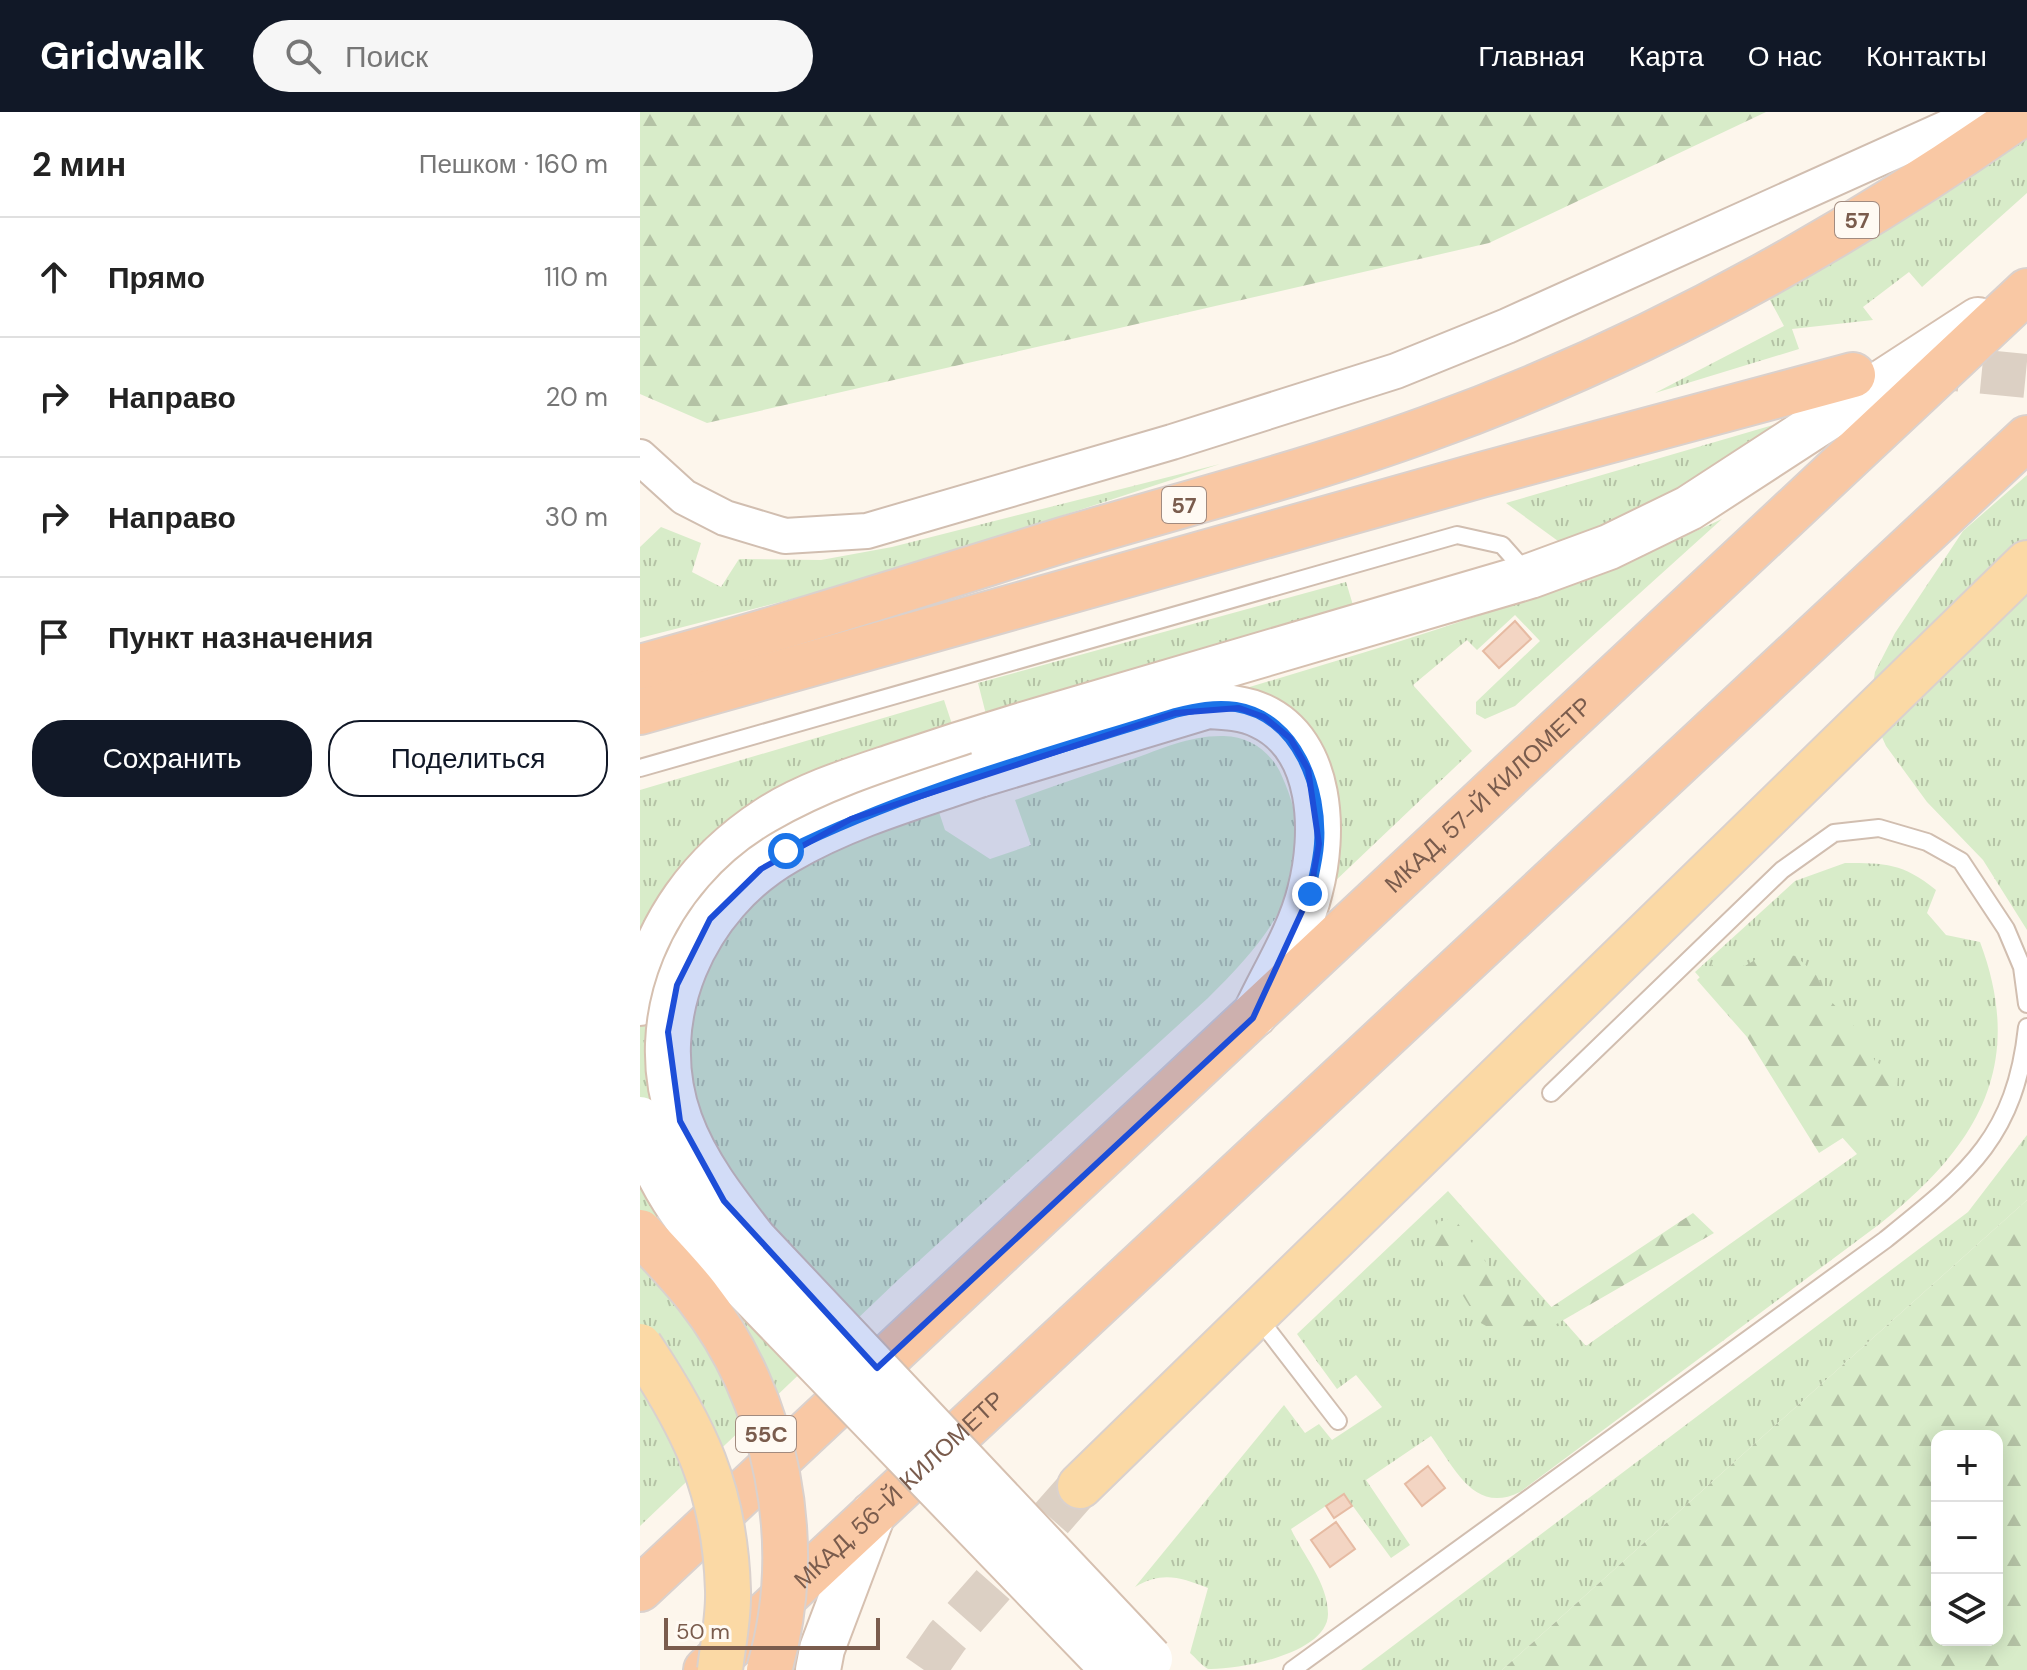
<!DOCTYPE html>
<html lang="ru">
<meta charset="utf-8">
<style>
body{margin:0;font-family:"DM Sans",sans-serif;background:#f6f6f6;color:#222}
.controls{position:absolute;right:24px;bottom:24px;display:grid;overflow:hidden;border-radius:16px;box-shadow:0 4px 20px #0003}
.controls button{width:72px;height:72px;display:grid;place-items:center;padding:0;border:0;border-bottom:2px solid #e0e0e0;background:#fff;color:#222;font:40px sans-serif}
.scale{position:absolute;left:24px;bottom:20px;width:216px;box-sizing:border-box;padding-left:8px;border:4px solid #7a5c4d;border-top:0;font-size:22px;line-height:28px;white-space:nowrap;color:#7a5c4d;-webkit-text-stroke:6px #fffaf3;paint-order:stroke}
.stop{position:absolute;width:24px;height:24px;margin:-18px;border:6px solid #1a73e8;border-radius:50%;background:#fff}
.stop.end{background:#1a73e8;border-color:#fff;box-shadow:0 2px 8px #0008}
.list{margin:0;padding:0;list-style:none}
h2{display:flex;justify-content:space-between;align-items:center;height:104px;margin:0;padding:0 32px;font-size:34px}
h2 small{font-size:26px;font-weight:400;color:#767676}
.list li{display:grid;grid-template-columns:52px 1fr auto;gap:24px;align-items:center;box-sizing:border-box;height:120px;padding:0 32px;border-top:2px solid #e0e0e0}
.list b{display:block;font-size:30px;white-space:nowrap}
.list em{font-size:26px;font-style:normal;color:#767676}
.actions{display:flex;gap:16px;padding:24px 32px}
.actions a{flex:1;padding:18px 0;border:2px solid #111827;border-radius:32px;text-align:center;font-size:28px;color:#111827}
.actions .main{background:#111827;color:#fff}
.icon{flex:none;width:44px;height:44px;fill:none;stroke:currentColor;stroke-width:2;stroke-linecap:round;stroke-linejoin:round}
.map{position:relative;flex:none;width:1387px;height:1558px;overflow:hidden}
header{display:flex;align-items:center;gap:48px;box-sizing:border-box;height:112px;padding:0 40px;background:#111827;color:#fff}
header strong{font-size:38px}
nav{display:flex;gap:44px;margin-inline-start:auto;font-size:28px}
.search{width:560px;height:72px;background:#f6f6f6;display:flex;align-items:center;gap:20px;box-sizing:border-box;padding:0 28px;border-radius:44px;color:#767676;font-size:30px}
main{display:flex}
aside{flex:1;background:#fff}
.map>svg:first-child{display:block}
.grass{fill:url(#grass-tufts)}
.forest{fill:url(#forest-firs);fill-rule:evenodd}
.building{fill:#f3d5c3;stroke:#e6bba3;stroke-width:2}
.lines{fill:none;stroke-linecap:round;stroke-linejoin:round}
.primary-tunnel{stroke:#dcd0c4;stroke-width:44;stroke-dasharray:44 22;stroke-linecap:butt}
.trunk-tunnel{stroke:#dcd0c4;stroke-width:44;stroke-dasharray:44 22;stroke-linecap:butt}
.service-casing{stroke:#d1beb0;stroke-width:20}
.minor-casing{stroke:#d1beb0;stroke-width:38}
.secondary-casing{stroke:#d6c0b0;stroke-width:48}
.primary-casing{stroke:#dad1cd;stroke-width:48}
.trunk-casing{stroke:#dad1cd;stroke-width:48}
.service{stroke:#fff;stroke-width:16}
.minor{stroke:#fff;stroke-width:34}
.secondary{stroke:#fff;stroke-width:44}
.primary{stroke:#fbd9a5;stroke-width:44}
.trunk{stroke:#f9c8a4;stroke-width:44}
.secondary-bridge-casing{stroke:#d6c0b0;stroke-width:48;stroke-linecap:butt}
.primary-bridge-casing{stroke:#dad1cd;stroke-width:48;stroke-linecap:butt}
.trunk-bridge-casing{stroke:#dad1cd;stroke-width:48;stroke-linecap:butt}
.secondary-bridge{stroke:#fff;stroke-width:44}
.primary-bridge{stroke:#fbd9a5;stroke-width:44}
.trunk-bridge{stroke:#f9c8a4;stroke-width:44}
.route{stroke:#1a73e8;stroke-width:10}
.marked{fill:#1d4ed8;fill-opacity:0.2;stroke:#1d4ed8;stroke-width:6;stroke-linejoin:round}
.labels{text-anchor:middle;stroke-width:6;stroke-linejoin:round;paint-order:stroke}
.shield{fill:#fffaf3;stroke:#a28b7f;stroke-width:2}
.shield-label{font-size:22px;font-weight:bold;fill:#7a5c4d}
.street-label{font-size:24px;fill:#7a5c4d;stroke:#fffaf3}
</style>
<header>
<strong>Gridwalk</strong>
<div class="search"><svg class="icon" aria-label="search" viewBox="0 0 24 24"><circle cx="10" cy="10" r="6"/><path d="M15 15l6 6"/></svg>Поиск</div>
<nav><a>Главная</a><a>Карта</a><a>О нас</a><a>Контакты</a></nav>
</header>
<main>
<aside>
<h2>2 мин<small>Пешком · 160 m</small></h2>
<ul class="list">
<li><svg class="icon" aria-label="ahead" viewBox="0 0 24 24"><path d="M12 20V5M6 11l6-6 6 6"/></svg><div><b>Прямо</b></div><em>110 m</em></li>
<li><svg class="icon" aria-label="right" viewBox="0 0 24 24"><path d="M7 20v-9h11M14 6l5 5-5 5"/></svg><div><b>Направо</b></div><em>20 m</em></li>
<li><svg class="icon" aria-label="right" viewBox="0 0 24 24"><path d="M7 20v-9h11M14 6l5 5-5 5"/></svg><div><b>Направо</b></div><em>30 m</em></li>
<li><svg class="icon" aria-label="arrive" viewBox="0 0 24 24"><path d="M6 21V4h12l-3 4 3 4H6"/></svg><div><b>Пункт назначения</b></div></li>
</ul>
<div class="actions"><a class="main">Сохранить</a><a>Поделиться</a></div>
</aside>
<div class="map">
<svg width="1387" height="1558" viewBox="0 0 1387 1558">
<defs>
<pattern id="grass-tufts" width="24" height="20" patternUnits="userSpaceOnUse" patternTransform="scale(2)"><rect width="24" height="20" fill="#d8ecc9"/><path d="M3 7l-1-3M5 7V3M7 7l1-3M15 17l-1-3M17 17v-4M19 17l1-3" fill="none" stroke="#b4c2a5"/></pattern>
<pattern id="forest-firs" width="22" height="20" patternUnits="userSpaceOnUse" patternTransform="scale(2)"><rect width="22" height="20" fill="#d8ecc9"/><path d="M5 1l3.5 6h-7zM16 11l3.5 6h-7z" fill="#b4c2a5"/></pattern>
</defs>
<rect width="100%" height="100%" fill="#fdf6ec"/>
<!-- grass -->
<g class="grass">
<polygon points="1387,21 1387,81 1282,175 1269,160 1223,195 1233,208 1152,217 1159,237 1015,281 1144,214 1124,177"/>
<polygon points="1140,311 1083,365 929,437 866,391"/>
<polygon points="580,352 226,468 0,526 0,435 21,415 61,431 52,460 81,475 99,447 181,448 252,435"/>
<polygon points="1387,363 1387,818 1343,748 1287,690 1246,634 1229,596 1235,560 1255,521 1323,419"/>
<path d="M1082,407L875,594L845,607L836,602V590L900,529L875,503L837,538L827,528L773,573L832,639L692,772V681L587,582C754,531 923,483 1082,407Z"/>
<polygon points="706,470 716,503 349,614 338,571"/>
<path d="M304,588L314,618L285,658L305,718L350,747L391,733L375,688C413,674 452,661 490,648C521,637 551,623 584,624C609,624 631,640 641,662C686,759 634,820 568,886L258,1168L0,1414V678Z"/>
<path d="M1205,751C1245,751 1263,751 1296,778L1287,801L1306,823L1340,830C1387,955 1336,1035 1241,1111L880,1380C834,1403 815,1356 791,1324L726,1368L770,1433L751,1446L704,1382L651,1417C663,1443 688,1471 688,1502C688,1541 600,1558 568,1557C562,1554 555,1545 550,1541L568,1476C540,1465 522,1459 495,1475L644,1293L665,1321L679,1312L692,1328L742,1295L716,1263L697,1277L657,1222L808,1079L946,1234L1217,1042L1055,860L1155,769Z"/>
<polygon points="1387,1023 1387,1088 862,1558 721,1558 1328,1100"/>
</g>
<!-- forest -->
<g class="forest">
<polygon points="0,0 1126,0 849,131 67,311 0,282"/>
<polygon points="1128,840 1156,844 1176,863 1188,886 1224,925 1235,949 1258,964 1256,992 1179,1041 1107,925 1057,868 1076,849 1105,854"/>
<path d="M1387,1088V1558H862ZM1297,1324H1357V1528H1297Z"/>
<polygon points="1053,1101 1074,1121 894,1225 855,1219 839,1210 789,1128 798,1110 814,1106 889,1210"/>
</g>
<!-- building -->
<g class="building">
<polygon points="875,509 891,527 859,556 843,539"/>
<polygon points="788,1354 805,1376 782,1394 765,1372"/>
<polygon points="704,1382 712,1394 694,1406 686,1394"/>
<polygon points="696,1410 715,1437 690,1455 671,1428"/>
</g>
<g class="lines">
<!-- primary-tunnel -->
<polyline class="primary-tunnel" points="284,1558 307,1525 440,1374"/>
<!-- trunk-tunnel -->
<polyline class="trunk-tunnel" points="1276,259 1315,257 1387,264"/>
<!-- service casing -->
<g class="service-casing">
<g id="service">
<polyline points="0,656 817,423 862,433 886,460"/>
<polyline points="911,981 1142,758 1194,721 1239,716 1287,730 1321,749 1366,817 1382,855 1387,892"/>
<polyline points="617,1204 698,1309"/>
<path d="M652,1558L1245,1128C1327,1062 1375,1026 1387,915"/>
</g>
</g>
<!-- minor casing -->
<g class="minor-casing">
<polyline id="minor" points="0,345 44,385 85,406 145,424 227,419 532,330 756,259 867,214 1342,0"/>
</g>
<!-- secondary casing -->
<g class="secondary-casing">
<g id="secondary">
<path d="M339,663L568,594C586,595 604,596 621,604C684,633 685,722 670,779C660,821 633,863 615,902"/>
<path d="M0,891C15,813 62,750 128,707C165,683 209,669 251,655C304,637 358,620 413,604C572,558 731,511 890,464L969,435L1049,396L1338,208"/>
<polyline points="178,1558 182,1537 233,1402"/>
</g>
</g>
<!-- primary casing -->
<g class="primary-casing">
<polyline id="primary" points="440,1374 1387,451"/>
</g>
<!-- trunk casing -->
<g class="trunk-casing">
<g id="trunk">
<path d="M0,555C144,516 284,471 426,427C547,391 669,360 787,317C999,241 1201,129 1385,0"/>
<polyline points="0,600 841,363 1213,263"/>
<path id="s1" d="M0,1477L1387,179"/>
<path id="s2" d="M66,1558L1387,326"/>
</g>
</g>
<!-- service -->
<use href="#service" class="service"/>
<!-- minor -->
<use href="#minor" class="minor"/>
<!-- secondary -->
<use href="#secondary" class="secondary"/>
<!-- primary -->
<use href="#primary" class="primary"/>
<!-- trunk -->
<use href="#trunk" class="trunk"/>
<!-- secondary-bridge casing -->
<g class="secondary-bridge-casing">
<g id="secondary-bridge">
<path d="M339,663C274,685 207,704 147,739C54,792 3,907 40,1009C56,1053 86,1091 114,1127L510,1547"/>
<path d="M0,1007C11,1065 49,1112 86,1156L474,1558"/>
</g>
</g>
<!-- primary-bridge casing -->
<g class="primary-bridge-casing">
<path id="primary-bridge" d="M0,1234C55,1316 85,1378 88,1478C89,1504 83,1532 80,1558"/>
</g>
<!-- trunk-bridge casing -->
<g class="trunk-bridge-casing">
<path id="trunk-bridge" d="M0,1120C19,1141 39,1161 57,1184C138,1287 166,1434 129,1558"/>
</g>
<!-- secondary-bridge -->
<use href="#secondary-bridge" class="secondary-bridge"/>
<!-- primary-bridge -->
<use href="#primary-bridge" class="primary-bridge"/>
<!-- trunk-bridge -->
<use href="#trunk-bridge" class="trunk-bridge"/>
</g>
<g class="lines">
<!-- route -->
<path class="route" d="M146,739C269,678 404,642 535,601C556,596 575,592 596,595C658,605 683,678 679,732C678,749 673,766 670,782"/>
</g>
<!-- marked area -->
<path class="marked" d="M599,596L624,605L650,626L668,657L679,732L670,782L613,906L237,1256L84,1089L40,1009L28,920L37,873L70,807L121,757L211,707L535,601Z"/>
<g class="labels">
<!-- shield labels -->
<g class="shield">
<rect x="1195" y="90" width="44" height="36" rx="6"/>
<rect x="522" y="375" width="44" height="36" rx="6"/>
<rect x="96" y="1304" width="60" height="36" rx="6"/>
</g>
<g class="shield-label">
<text x="1217" y="116">57</text>
<text x="544" y="401">57</text>
<text x="126" y="1330">55C</text>
</g>
<!-- street labels -->
<g class="street-label">
<text dy="8" stroke="none"><textPath href="#s1" startOffset="1162">МКАД, 57-Й КИЛОМЕТР</textPath></text>
<text dy="8" stroke="none"><textPath href="#s2" startOffset="264">МКАД, 56-Й КИЛОМЕТР</textPath></text>
</g>
</g>
</svg>
<div class="controls">
<button>+</button>
<button>−</button>
<button><svg class="icon" aria-label="layers" viewBox="0 0 24 24"><path d="M12 4l9 5-9 5-9-5zM3 14l9 5 9-5"/></svg></button>
</div>
<div class="scale">50 m</div>
<div class="stop" style="left:146px;top:739px"></div>
<div class="stop end" style="left:670px;top:782px"></div>
</div>
</main>
